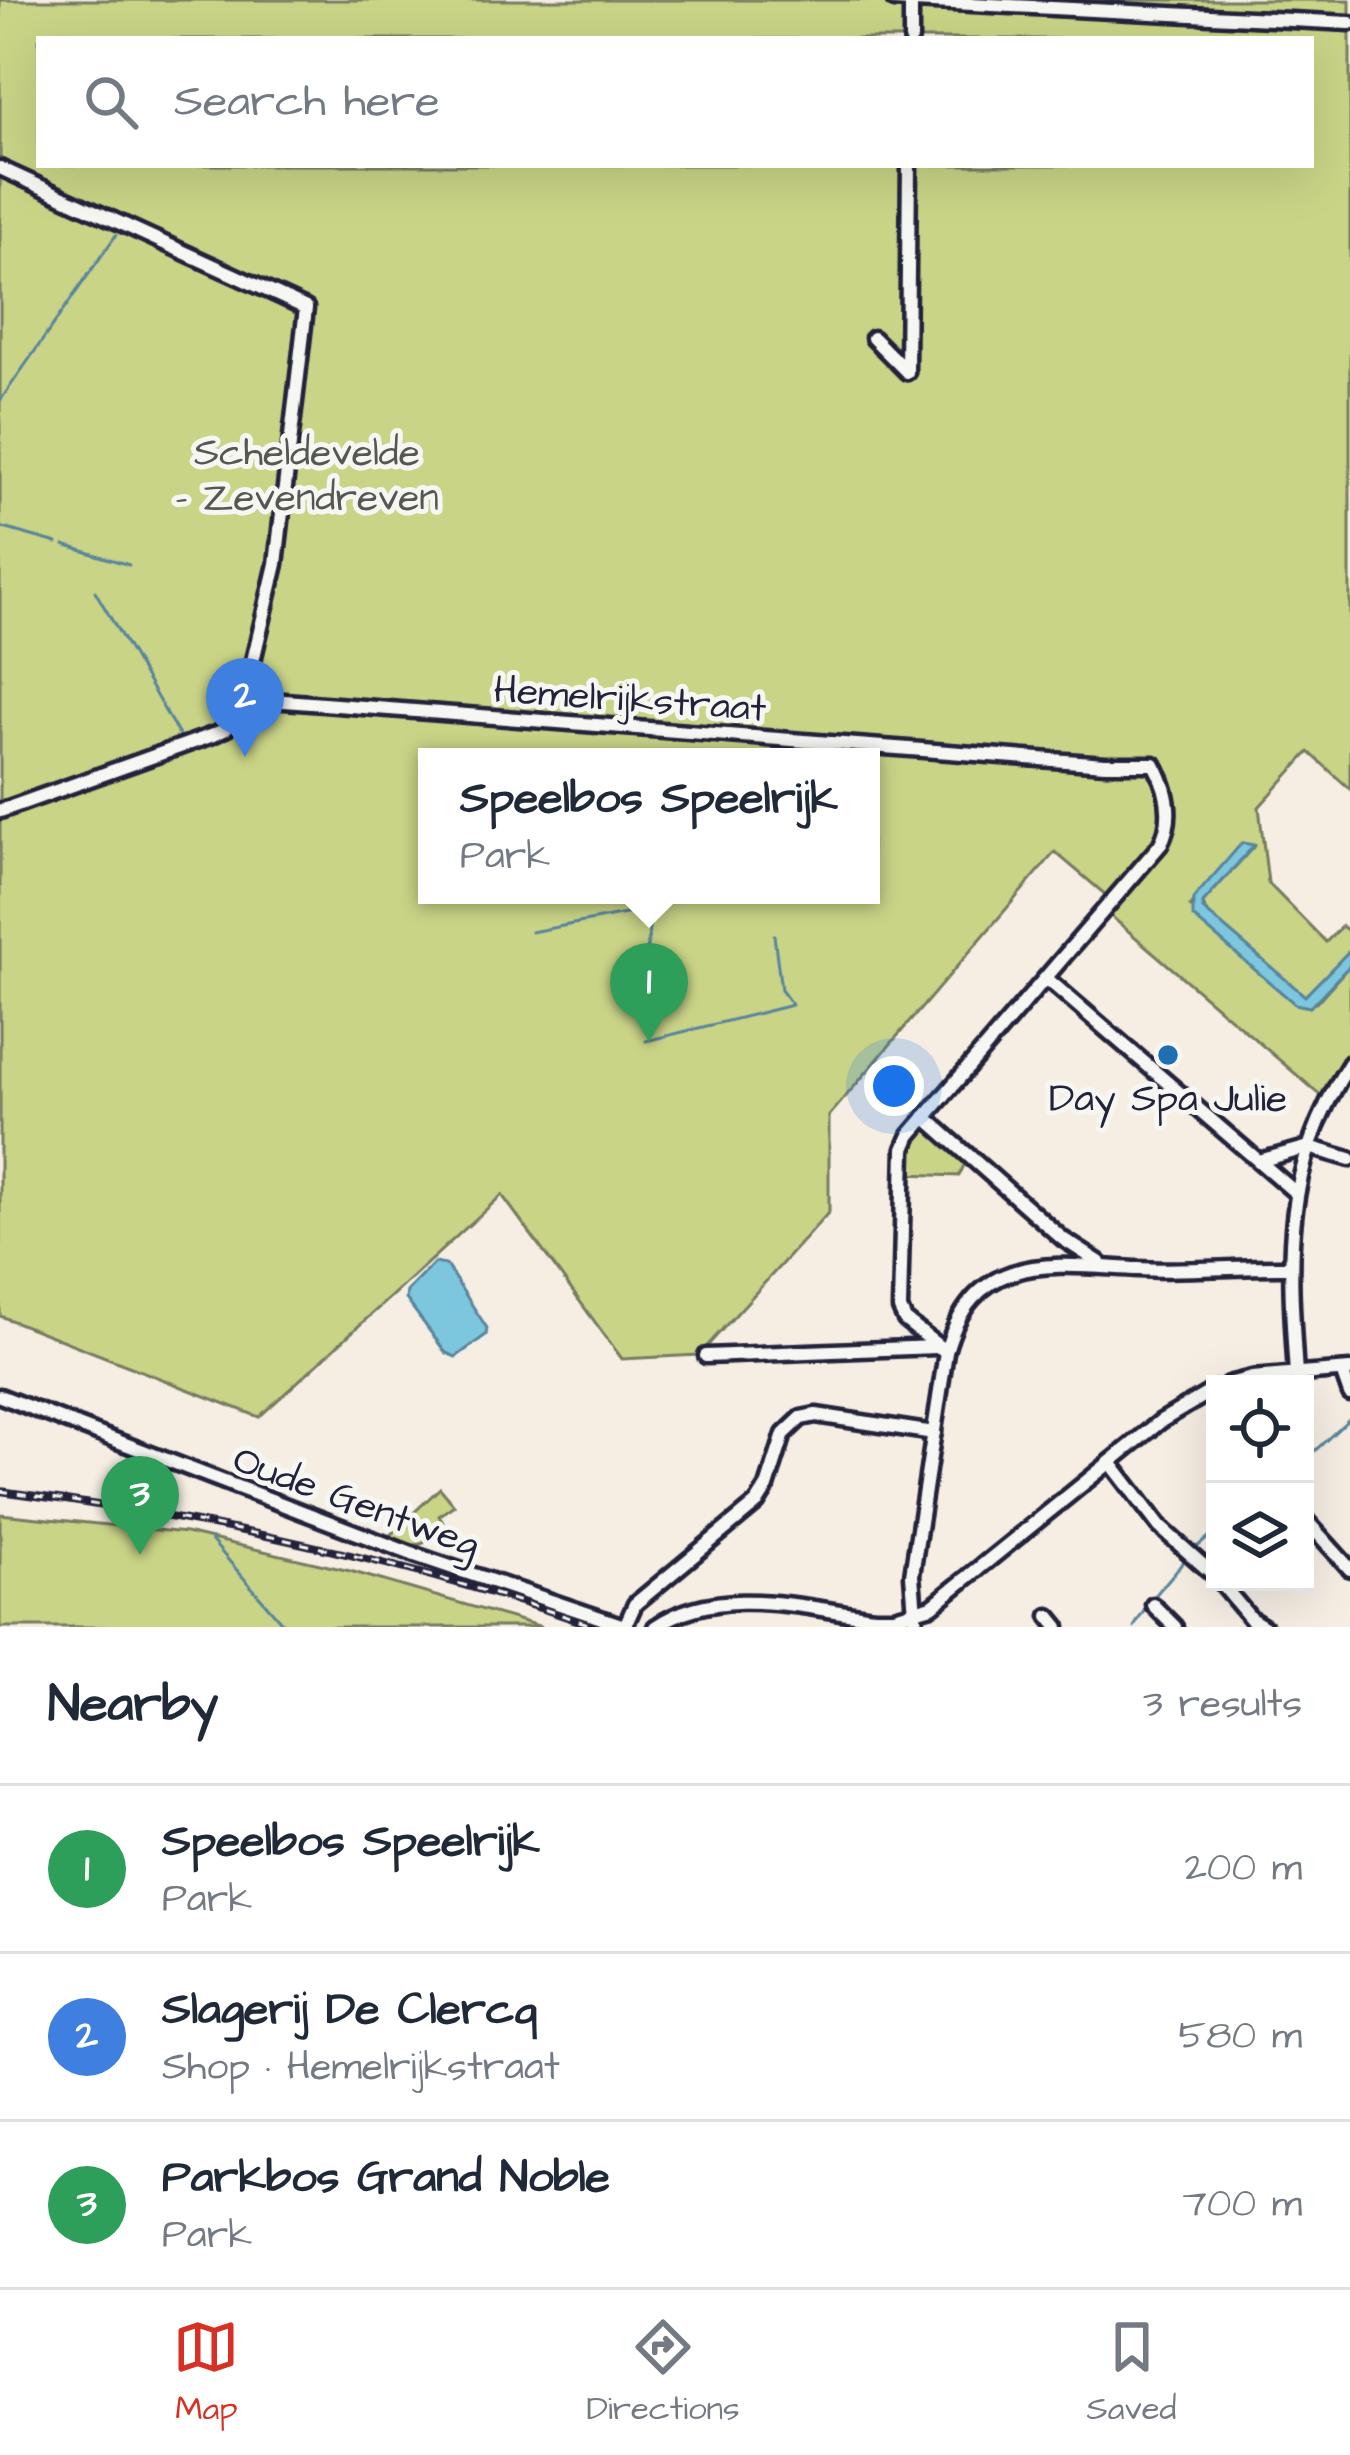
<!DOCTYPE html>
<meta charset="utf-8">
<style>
body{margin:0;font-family:"Architects Daughter",sans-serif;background:#f2f2f3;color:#1f2937}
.controls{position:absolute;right:36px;bottom:36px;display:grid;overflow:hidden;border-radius:0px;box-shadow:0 12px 48px #0002}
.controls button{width:108px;height:108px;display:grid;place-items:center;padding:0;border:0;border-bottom:3px solid #e0e1e3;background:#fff;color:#1f2937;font:60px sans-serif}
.you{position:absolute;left:894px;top:1086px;width:42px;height:42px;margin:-30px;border:9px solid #fff;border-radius:50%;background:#1a73e8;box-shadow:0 0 0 18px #1a73e833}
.badge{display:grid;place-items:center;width:78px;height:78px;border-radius:50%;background:#d93025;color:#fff;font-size:39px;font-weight:700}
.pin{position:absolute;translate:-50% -99px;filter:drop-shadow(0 3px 6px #0008)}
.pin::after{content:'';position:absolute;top:63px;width:42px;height:36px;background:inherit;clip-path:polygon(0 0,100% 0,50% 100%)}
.popup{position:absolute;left:418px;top:748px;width:462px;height:156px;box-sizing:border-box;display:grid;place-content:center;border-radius:0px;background:#fff;filter:drop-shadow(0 3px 9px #0005);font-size:39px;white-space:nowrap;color:#747a83}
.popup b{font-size:45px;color:#1f2937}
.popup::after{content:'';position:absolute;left:50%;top:100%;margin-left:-24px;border:24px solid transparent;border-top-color:#fff}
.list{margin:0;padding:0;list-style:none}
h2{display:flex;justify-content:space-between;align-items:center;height:156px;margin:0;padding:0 48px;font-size:51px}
h2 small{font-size:39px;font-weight:400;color:#747a83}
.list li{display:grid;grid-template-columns:78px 1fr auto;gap:36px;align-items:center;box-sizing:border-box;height:168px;padding:0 48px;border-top:3px solid #e0e1e3}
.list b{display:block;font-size:45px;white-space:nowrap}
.list p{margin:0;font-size:39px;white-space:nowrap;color:#747a83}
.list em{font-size:39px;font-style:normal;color:#747a83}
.icon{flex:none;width:66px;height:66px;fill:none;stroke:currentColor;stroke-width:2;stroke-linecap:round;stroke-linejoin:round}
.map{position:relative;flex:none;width:1350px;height:1627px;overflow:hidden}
.search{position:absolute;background:#fff;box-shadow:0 12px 48px #0002;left:36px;right:36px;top:36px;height:132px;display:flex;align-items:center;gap:30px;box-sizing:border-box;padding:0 42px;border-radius:0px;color:#747a83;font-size:45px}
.sheet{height:660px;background:#fff}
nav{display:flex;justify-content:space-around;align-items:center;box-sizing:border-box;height:168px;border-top:3px solid #e0e1e3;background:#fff;font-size:33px;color:#747a83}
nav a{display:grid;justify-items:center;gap:6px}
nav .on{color:#d93025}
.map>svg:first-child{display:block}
.green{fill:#c9d487;stroke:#767b61;stroke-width:3;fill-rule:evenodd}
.water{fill:#7dc7de;stroke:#59859d;stroke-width:3}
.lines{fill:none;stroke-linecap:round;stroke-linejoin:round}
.stream{stroke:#59859d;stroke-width:3}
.minor-casing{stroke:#22223b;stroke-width:21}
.minor{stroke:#f6f6f2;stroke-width:12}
.rail-casing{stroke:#22223b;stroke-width:8}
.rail{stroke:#f6f6f2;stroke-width:3;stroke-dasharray:9;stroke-linecap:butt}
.poi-dot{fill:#1f6fb2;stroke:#f6f6f2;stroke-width:4.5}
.labels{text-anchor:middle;stroke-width:10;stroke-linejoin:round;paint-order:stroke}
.park-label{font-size:39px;fill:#545752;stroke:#f6f6f2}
.street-label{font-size:39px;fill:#22223b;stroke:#f6f6f2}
.poi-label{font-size:39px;fill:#22223b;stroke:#f6f6f2}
</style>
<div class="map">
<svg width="1350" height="1627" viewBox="0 0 1350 1627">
<rect width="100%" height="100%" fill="#f6eee3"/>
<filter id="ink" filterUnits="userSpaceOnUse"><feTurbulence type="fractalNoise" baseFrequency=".00833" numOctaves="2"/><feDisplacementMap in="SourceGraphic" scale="24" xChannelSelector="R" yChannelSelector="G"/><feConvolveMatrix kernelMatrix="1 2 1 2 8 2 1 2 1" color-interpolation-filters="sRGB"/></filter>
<g filter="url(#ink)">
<!-- green -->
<g class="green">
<path d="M0,0H1350V789L1309,752L1259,807L1268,883L1326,942L1342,926L1347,930L1350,927V950L1305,996L1206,914L1203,903L1254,846L1242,843L1190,906L1295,1003H1316L1350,965V1055L1325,1099L1099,906L1107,896L1055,852L829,1116V1212L699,1355L622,1359L502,1195L259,1417L0,1316ZM39,39H1311V165H39ZM427,757H871V895H427Z"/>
<polygon points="925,1126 966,1161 959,1176 906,1174 914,1138"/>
<path d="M440,1488L454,1505L439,1516L446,1527C425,1547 415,1550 388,1537Z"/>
<polygon points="0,1514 186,1533 350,1571 542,1627 0,1627"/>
</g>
<!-- water -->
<g class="water">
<polygon points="1242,843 1254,845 1203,903 1203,909 1305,996 1350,950 1350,965 1310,1007 1295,1004 1193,917 1193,899"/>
<polygon points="434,1263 446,1265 487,1328 486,1335 456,1357 446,1353 406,1299 407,1291"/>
</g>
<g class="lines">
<!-- stream -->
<g class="stream">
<polyline points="1030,0 1150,7"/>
<polyline points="1244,12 1350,16"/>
<polyline points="0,401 116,235"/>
<polyline points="0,527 57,543"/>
<polyline points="64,545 129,565"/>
<polyline points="95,591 180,737"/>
<polyline points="531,932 647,910"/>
<polyline points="641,1021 652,895"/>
<polyline points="646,1041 792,1005 781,990 774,935"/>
<polyline points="1305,1460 1350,1418"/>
<polyline points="210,1539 286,1627"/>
<polyline points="1197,1547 1215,1532"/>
<polyline points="1153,1598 1185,1560"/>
<polyline points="1134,1627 1147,1606"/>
</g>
<!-- minor casing -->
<g class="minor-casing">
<g id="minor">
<polyline points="894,0 1350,23"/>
<polyline points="911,39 911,1"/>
<polyline points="0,168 306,308 276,564 242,707 226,729 213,735 0,811"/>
<polyline points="873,338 907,372"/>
<polyline points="907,372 909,165"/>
<path d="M245,698L1105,764H1154C1168,790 1175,818 1160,845L910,1135L904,1149L900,1309L905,1320L946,1352"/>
<polyline points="1046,978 1296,1193"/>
<polyline points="925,1117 1063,1239 1099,1262"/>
<polyline points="1259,1161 1309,1147 1350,1159"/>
<polyline points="706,1356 936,1347"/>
<polyline points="1342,1371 1350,1394"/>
<path d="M1296,1374C1288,1255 1282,1169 1350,1063"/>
<polyline points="1228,1384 1252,1378 1350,1370"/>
<polyline points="0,1396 412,1554 627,1627"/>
<polyline points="1111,1463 1160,1527 1215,1576"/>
<polyline points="1305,1519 1350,1569"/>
<polyline points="1220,1582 1251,1619 1264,1627"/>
<polyline points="1153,1605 1175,1627"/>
<polyline points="1049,1616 1058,1627"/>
<polyline points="625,1626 635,1604 757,1503 767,1487 784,1434 801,1418 816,1415 934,1433"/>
<path d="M655,1627C720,1583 802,1608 875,1617H894L932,1606L1161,1421L1215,1389"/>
<path d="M916,1627L912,1575L946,1352C974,1249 1054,1265 1138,1269C1188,1272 1238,1266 1288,1267"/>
</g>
</g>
<!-- minor -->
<use href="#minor" class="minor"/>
<!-- rail casing -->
<g class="rail-casing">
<path id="rail" d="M0,1491C204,1517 403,1560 597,1627"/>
</g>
<!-- rail -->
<use href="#rail" class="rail"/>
</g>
</g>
<!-- markers -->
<circle class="poi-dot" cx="1168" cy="1055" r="12"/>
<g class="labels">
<!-- park labels -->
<g class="park-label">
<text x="307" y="465">Scheldevelde<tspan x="307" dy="45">- Zevendreven</tspan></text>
</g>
<!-- street labels -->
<g class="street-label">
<text transform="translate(630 697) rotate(4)" y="14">Hemelrijkstraat</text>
<text transform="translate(357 1500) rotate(20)" y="14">Oude Gentweg</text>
</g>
<!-- poi labels -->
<g class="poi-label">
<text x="1168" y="1111">Day Spa Julie</text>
</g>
</g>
</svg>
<div class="controls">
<button><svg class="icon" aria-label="locate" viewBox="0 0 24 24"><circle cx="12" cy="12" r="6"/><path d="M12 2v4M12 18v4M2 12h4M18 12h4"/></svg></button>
<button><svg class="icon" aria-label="layers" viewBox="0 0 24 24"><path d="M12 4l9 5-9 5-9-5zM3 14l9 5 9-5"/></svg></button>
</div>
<div class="you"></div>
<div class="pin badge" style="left:649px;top:1042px;background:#2e9e5b">1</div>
<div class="popup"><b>Speelbos Speelrijk</b>Park</div>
<div class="pin badge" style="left:245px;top:757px;background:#3f7fe0">2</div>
<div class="pin badge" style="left:140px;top:1555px;background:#2e9e5b">3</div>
<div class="search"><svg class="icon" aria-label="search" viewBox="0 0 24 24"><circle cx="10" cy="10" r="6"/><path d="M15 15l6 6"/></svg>Search here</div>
</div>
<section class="sheet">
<h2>Nearby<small>3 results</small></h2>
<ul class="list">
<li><span class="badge" style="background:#2e9e5b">1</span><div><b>Speelbos Speelrijk</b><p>Park</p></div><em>200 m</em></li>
<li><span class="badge" style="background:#3f7fe0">2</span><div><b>Slagerij De Clercq</b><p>Shop · Hemelrijkstraat</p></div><em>580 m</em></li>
<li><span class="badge" style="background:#2e9e5b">3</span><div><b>Parkbos Grand Noble</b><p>Park</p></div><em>700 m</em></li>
</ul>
</section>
<nav>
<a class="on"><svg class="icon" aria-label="map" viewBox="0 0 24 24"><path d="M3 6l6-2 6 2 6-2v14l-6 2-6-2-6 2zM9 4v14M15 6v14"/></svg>Map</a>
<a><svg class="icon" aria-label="directions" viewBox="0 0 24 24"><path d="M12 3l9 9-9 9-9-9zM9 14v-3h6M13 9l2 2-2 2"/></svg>Directions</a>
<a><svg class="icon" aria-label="saved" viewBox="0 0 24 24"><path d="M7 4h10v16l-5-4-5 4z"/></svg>Saved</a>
</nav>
